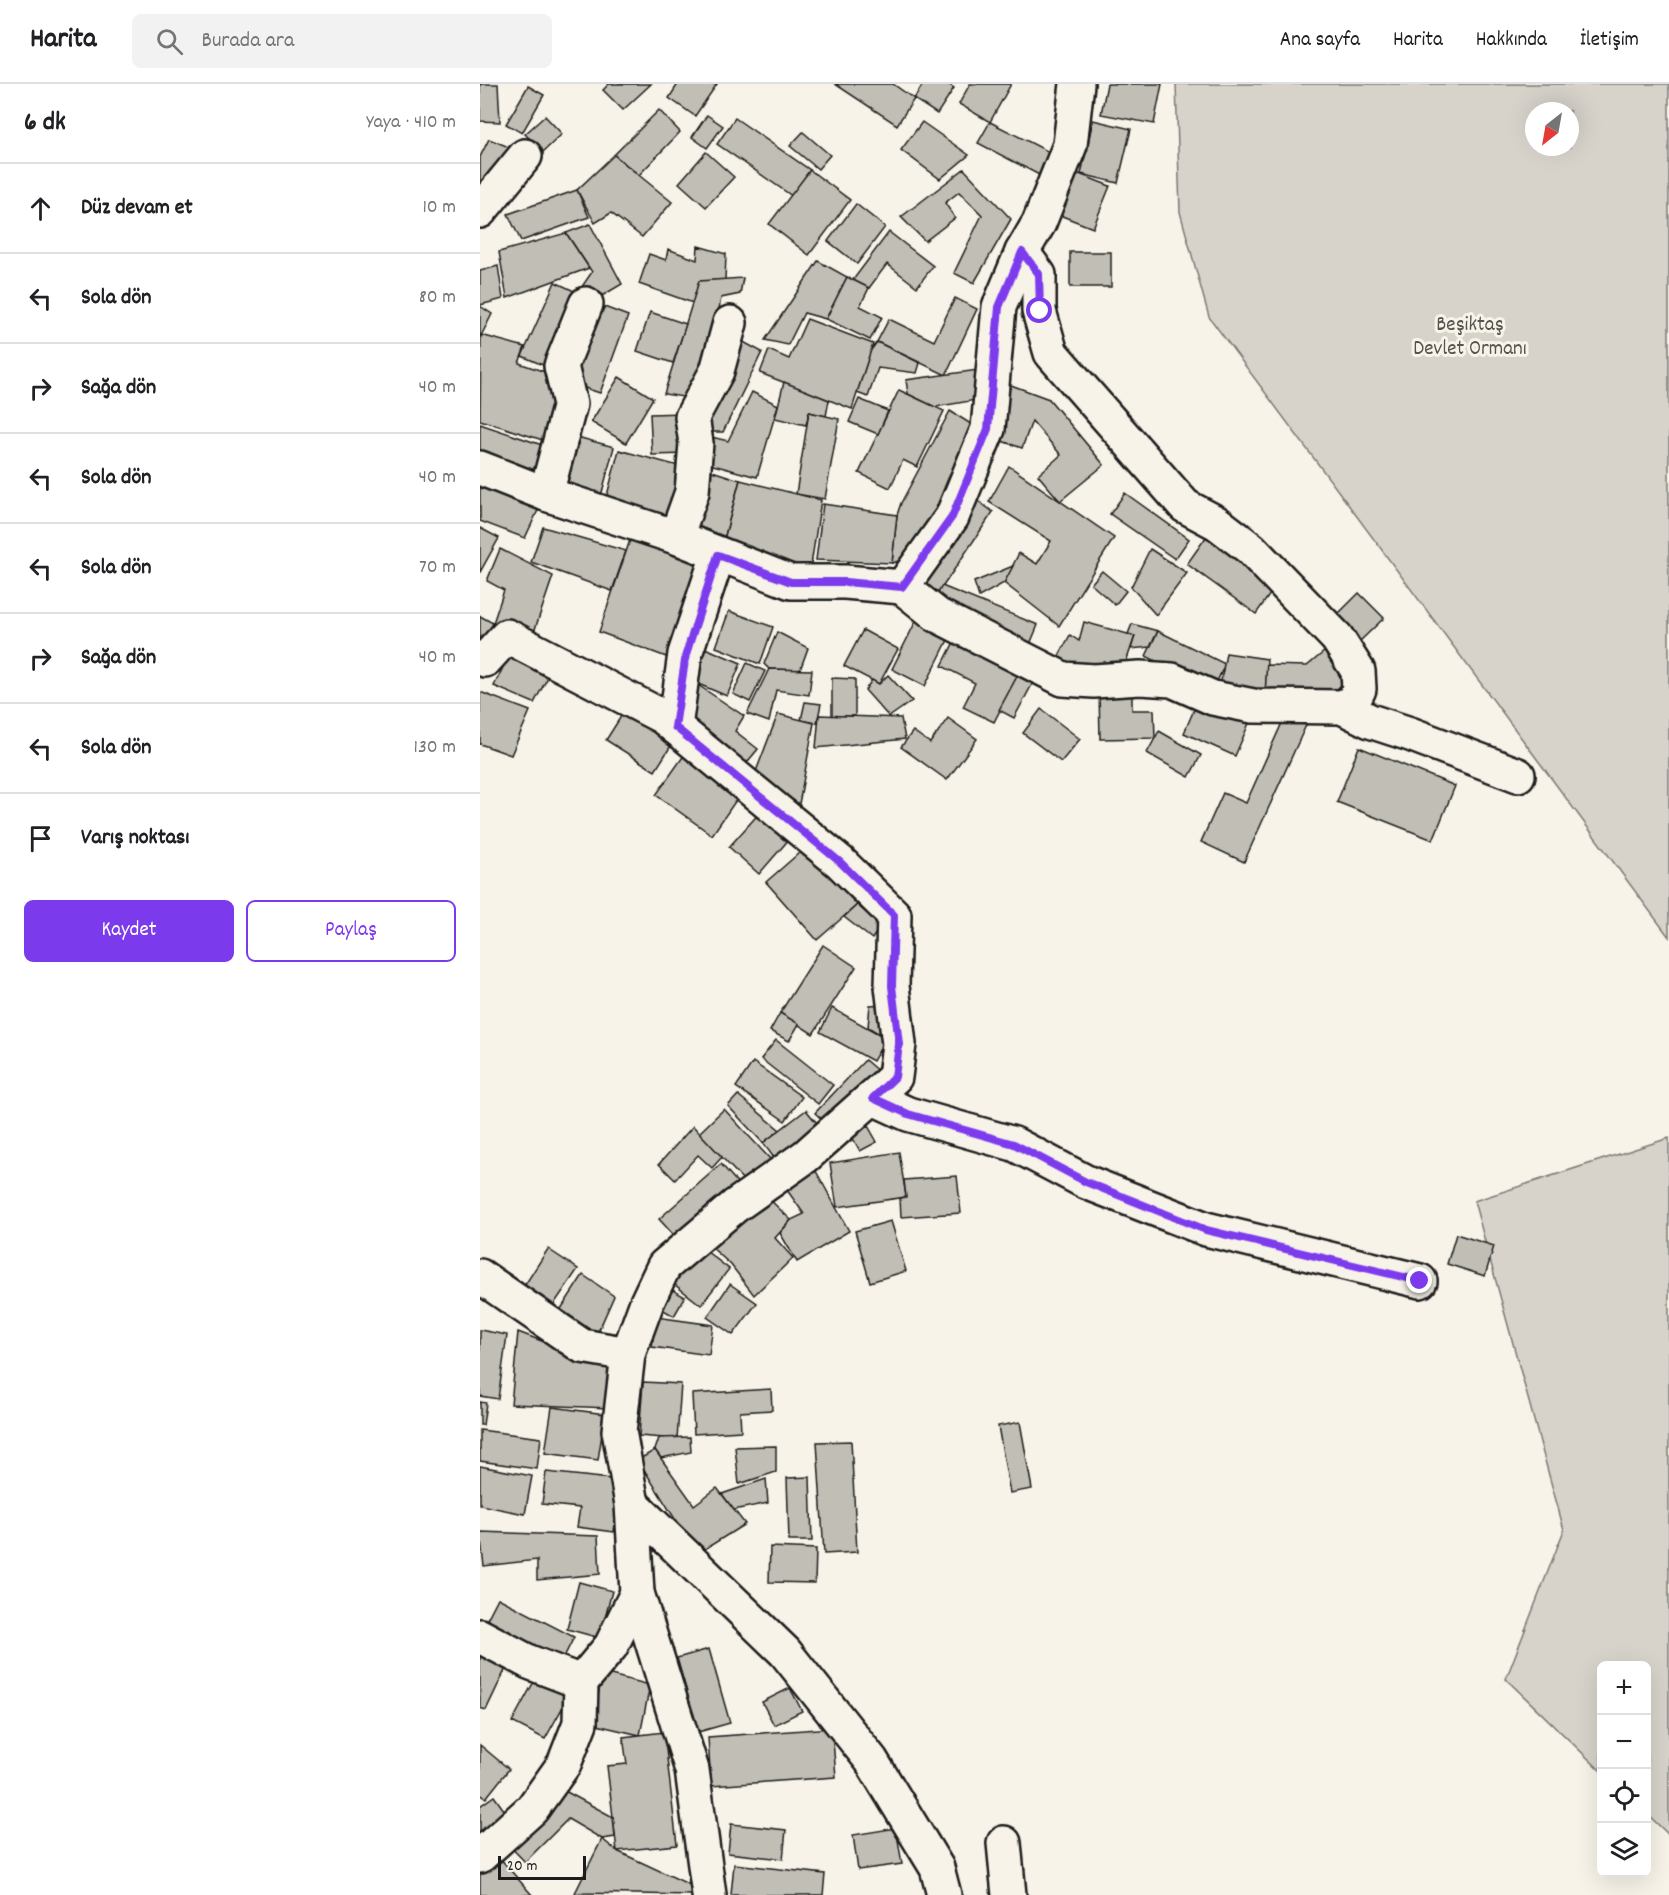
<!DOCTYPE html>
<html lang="tr">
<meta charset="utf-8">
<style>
body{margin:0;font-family:Dekko,sans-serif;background:#f2f2f2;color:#202124}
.controls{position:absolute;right:18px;bottom:18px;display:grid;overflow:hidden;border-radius:9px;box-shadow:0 6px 24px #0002}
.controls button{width:54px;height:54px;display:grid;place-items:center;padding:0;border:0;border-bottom:2px solid #e0e0e0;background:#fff;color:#202124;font:30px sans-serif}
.compass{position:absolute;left:1045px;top:18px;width:54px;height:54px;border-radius:50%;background:#fff;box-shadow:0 6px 24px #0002;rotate:211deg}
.scale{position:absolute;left:18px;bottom:15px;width:88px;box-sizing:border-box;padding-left:6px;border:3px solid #1c1c1c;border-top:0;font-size:16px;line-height:21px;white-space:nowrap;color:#1c1c1c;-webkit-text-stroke:4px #f7f3e8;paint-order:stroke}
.stop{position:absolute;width:18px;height:18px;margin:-14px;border:4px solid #7c3aed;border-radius:50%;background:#fff}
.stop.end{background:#7c3aed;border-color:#fff;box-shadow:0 2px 6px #0008}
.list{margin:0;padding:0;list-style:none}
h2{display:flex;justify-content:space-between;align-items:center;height:78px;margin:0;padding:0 24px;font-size:26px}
h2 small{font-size:20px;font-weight:400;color:#757577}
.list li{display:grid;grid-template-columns:39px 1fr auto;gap:18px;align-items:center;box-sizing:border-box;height:90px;padding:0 24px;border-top:2px solid #e0e0e0}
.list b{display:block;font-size:22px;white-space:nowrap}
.list em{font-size:20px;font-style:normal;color:#757577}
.actions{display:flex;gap:12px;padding:18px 24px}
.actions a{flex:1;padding:14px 0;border:2px solid #7c3aed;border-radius:9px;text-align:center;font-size:21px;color:#7c3aed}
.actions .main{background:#7c3aed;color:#fff}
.icon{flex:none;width:33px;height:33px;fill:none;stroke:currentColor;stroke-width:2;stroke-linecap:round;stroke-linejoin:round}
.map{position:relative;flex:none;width:1189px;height:1811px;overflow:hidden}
header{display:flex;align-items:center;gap:36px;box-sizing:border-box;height:84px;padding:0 30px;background:#fff;border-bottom:2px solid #e0e0e0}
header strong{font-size:28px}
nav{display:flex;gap:33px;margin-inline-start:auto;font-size:21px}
.search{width:420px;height:54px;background:#f2f2f2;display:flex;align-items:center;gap:15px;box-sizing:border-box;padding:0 21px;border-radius:9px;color:#757577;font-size:22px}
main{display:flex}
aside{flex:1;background:#fff}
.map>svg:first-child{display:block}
.green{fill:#d7d3cb;stroke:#7a7874;stroke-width:1.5;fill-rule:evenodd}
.building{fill:#c0beb5;stroke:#1c1c1c;stroke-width:1.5}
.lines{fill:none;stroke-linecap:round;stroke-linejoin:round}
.minor-casing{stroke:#1c1c1c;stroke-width:38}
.minor{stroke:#f7f3e8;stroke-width:33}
.route{stroke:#7c3aed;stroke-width:8}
.labels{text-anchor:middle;stroke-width:6;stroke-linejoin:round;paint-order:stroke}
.park-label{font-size:21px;fill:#545351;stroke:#f7f3e8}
</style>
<header>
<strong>Harita</strong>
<div class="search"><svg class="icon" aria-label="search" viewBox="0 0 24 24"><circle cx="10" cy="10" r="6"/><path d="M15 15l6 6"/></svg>Burada ara</div>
<nav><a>Ana sayfa</a><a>Harita</a><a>Hakkında</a><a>İletişim</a></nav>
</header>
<main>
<aside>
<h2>6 dk<small>Yaya · 410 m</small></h2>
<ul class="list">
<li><svg class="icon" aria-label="ahead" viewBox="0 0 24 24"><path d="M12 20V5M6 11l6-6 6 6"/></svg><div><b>Düz devam et</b></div><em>10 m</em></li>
<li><svg class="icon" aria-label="left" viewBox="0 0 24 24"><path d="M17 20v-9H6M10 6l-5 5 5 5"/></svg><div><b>Sola dön</b></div><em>80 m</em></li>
<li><svg class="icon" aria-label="right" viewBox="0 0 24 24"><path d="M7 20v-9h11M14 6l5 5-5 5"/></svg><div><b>Sağa dön</b></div><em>40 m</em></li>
<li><svg class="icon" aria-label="left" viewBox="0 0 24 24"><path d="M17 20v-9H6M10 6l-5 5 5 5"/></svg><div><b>Sola dön</b></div><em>40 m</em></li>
<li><svg class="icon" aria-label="left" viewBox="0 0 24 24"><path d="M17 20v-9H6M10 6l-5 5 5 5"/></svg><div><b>Sola dön</b></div><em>70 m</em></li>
<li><svg class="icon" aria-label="right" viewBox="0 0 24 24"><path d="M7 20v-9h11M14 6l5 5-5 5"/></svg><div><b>Sağa dön</b></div><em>40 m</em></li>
<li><svg class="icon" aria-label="left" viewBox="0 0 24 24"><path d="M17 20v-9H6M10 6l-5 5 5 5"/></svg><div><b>Sola dön</b></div><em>130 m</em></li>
<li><svg class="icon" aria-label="arrive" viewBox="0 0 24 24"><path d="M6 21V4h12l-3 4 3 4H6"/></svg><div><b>Varış noktası</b></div></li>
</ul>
<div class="actions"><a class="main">Kaydet</a><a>Paylaş</a></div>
</aside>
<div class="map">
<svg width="1189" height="1811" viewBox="0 0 1189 1811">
<rect width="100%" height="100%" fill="#f7f3e8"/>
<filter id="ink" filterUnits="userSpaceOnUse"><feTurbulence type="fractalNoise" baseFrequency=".0167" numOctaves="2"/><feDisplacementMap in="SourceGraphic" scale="12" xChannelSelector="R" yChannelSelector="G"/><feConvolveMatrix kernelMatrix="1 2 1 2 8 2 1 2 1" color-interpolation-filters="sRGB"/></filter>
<g filter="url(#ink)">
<!-- green -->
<g class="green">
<path d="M696,0H1189V853L729,233L700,128ZM1054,27H1090V63H1054Z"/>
<polygon points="1189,1054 1189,1751 1167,1730 1166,1582 1122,1582 1121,1687 1026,1595 1084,1446 994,1117"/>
</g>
<!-- building -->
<g class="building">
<polygon points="0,0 18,0 20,38 0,37"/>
<polygon points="129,0 171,0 143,26 123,6"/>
<polygon points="198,0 237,0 215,32 189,14"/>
<polygon points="355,0 413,0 434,15 417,41"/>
<polygon points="443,0 468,0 474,4 457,30 434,15"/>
<polygon points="490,0 531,0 510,38 479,20"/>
<polygon points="627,0 682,0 674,40 621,30"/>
<polygon points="48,2 64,11 42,49 26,40"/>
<polygon points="179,26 200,48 159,91 134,71"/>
<polygon points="227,31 243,42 227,64 212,53"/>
<polygon points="65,32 82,50 63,68 45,50"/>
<polygon points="255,34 330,86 312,112 237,60"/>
<polygon points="613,36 651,45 638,99 601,90"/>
<polygon points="442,38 489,71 460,95 421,66"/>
<polygon points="510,38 575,71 563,93 498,59"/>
<polygon points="323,48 350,71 338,85 310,62"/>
<polygon points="9,55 34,65 0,107 0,73"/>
<polygon points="226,68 254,93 226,123 199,99"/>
<polygon points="134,71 192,118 162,153 131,129 115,139 97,106"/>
<polygon points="484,85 531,135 494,199 474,189 502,131 479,108 465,119 475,134 445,157 421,133"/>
<polygon points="330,86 370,116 329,171 289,140"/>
<polygon points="594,88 630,102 613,144 577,130"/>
<polygon points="97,106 109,133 41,157 28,130"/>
<polygon points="376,120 405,143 377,180 348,157"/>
<polygon points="110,140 142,200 115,216 101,204 112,188 86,149"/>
<polygon points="409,148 453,182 437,203 407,180 389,204 373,196"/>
<polygon points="86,149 109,184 27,214 19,168"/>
<polygon points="218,162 246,170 245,196 219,197 213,219 159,200 169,170 186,176 188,165 217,176"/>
<rect x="590" y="168" width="41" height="35"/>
<polygon points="338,177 367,193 346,235 324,229 308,261 285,256"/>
<polygon points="18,182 23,215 0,221 0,187"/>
<polygon points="367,193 389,204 380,222 402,233 390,256 346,235"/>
<polygon points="263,194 260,210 241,214 228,284 216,315 184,310 219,197"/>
<polygon points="75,198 105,212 72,285 42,272"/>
<polygon points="475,214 497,225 466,291 397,258 409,235 454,257"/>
<polygon points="119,221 148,232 120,309 90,299"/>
<polygon points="0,222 12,230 0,254"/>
<polygon points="170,228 206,240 193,279 157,267"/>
<polygon points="327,235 393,260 372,325 280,289 289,266 309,275"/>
<polygon points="1,251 45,263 39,279 71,290 81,327 69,358 0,336"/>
<polygon points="256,254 282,268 243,348 220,348"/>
<polygon points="397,258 440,279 437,289 398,284 388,313 377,309 391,266"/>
<polygon points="498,286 502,315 455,323 428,310 426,296"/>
<polygon points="139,293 173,314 146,359 111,338"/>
<polygon points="304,298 349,316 346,332 329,328 326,341 295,334"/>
<polygon points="531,301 569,315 624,381 580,417 558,391 581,371 552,337 542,364 513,354"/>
<polygon points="419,306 464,327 437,383 423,376 410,404 379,389"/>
<polygon points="272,308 298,321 277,393 222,378 227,352 248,357"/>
<polygon points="379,315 408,327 398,350 369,338"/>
<polygon points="470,327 499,345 438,471 412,479 417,431 421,419"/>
<polygon points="329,328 359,335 345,415 316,410"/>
<polygon points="205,329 206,370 172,371 170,330"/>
<polygon points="0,340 68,363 57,395 0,376"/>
<polygon points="97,353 134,363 120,416 83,407"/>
<polygon points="139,366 206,384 192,438 125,419"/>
<polygon points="529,382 634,454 579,542 524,499 539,469 557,480 571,457 509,418"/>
<polygon points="229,386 260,396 242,463 210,449"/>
<polygon points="260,396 341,416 331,481 284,477 242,463"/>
<polygon points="0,398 60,422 45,454 0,437"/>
<polygon points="645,409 709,455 695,475 630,430"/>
<polygon points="493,413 513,428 457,511 440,494"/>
<polygon points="343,420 417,431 412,479 336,476"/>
<polygon points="63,443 146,467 132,507 51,478"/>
<polygon points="0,444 19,454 0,488"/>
<polygon points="151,453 216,480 189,574 119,548"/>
<polygon points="726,453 795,503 776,530 707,480"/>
<polygon points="20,465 73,492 53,551 13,539 24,506 7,497"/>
<polygon points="670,465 707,489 676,531 651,503"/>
<polygon points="533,482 524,499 499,513 494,498"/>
<polygon points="622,487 646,507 635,521 611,500"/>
<polygon points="462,502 558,541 546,570 456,526 457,511"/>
<polygon points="879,509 904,534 878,559 854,534"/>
<polygon points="249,527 293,543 280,580 236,563"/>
<polygon points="0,532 13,539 4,558 0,557"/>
<polygon points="438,533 471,550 445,602 412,585"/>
<polygon points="604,538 655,552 644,584 575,579 590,551 599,557"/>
<polygon points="652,540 678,547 670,563 651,565 655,552 648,550"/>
<polygon points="383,546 418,565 399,600 364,582"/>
<polygon points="678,547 745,580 733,606 666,572"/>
<polygon points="297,548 328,564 320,586 289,585 284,580"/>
<polygon points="477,552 541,585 514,638 483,623 495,599 462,582"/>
<polygon points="851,562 871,591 851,611 785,611 786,581 827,582"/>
<polygon points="225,564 261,579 247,612 211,597"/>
<polygon points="746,569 787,575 785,611 739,608"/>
<polygon points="29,571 70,589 54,619 14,602"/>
<polygon points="267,579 285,587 270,618 253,610"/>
<polygon points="289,585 332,586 329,611 296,606 289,638 267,630"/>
<polygon points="541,585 556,593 534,634 519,626"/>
<polygon points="408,591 432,617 409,633 385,606 392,596 399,600"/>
<polygon points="352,594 375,595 375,632 352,632"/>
<polygon points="218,601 264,632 255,647 278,665 264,682 219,646 206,619"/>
<polygon points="619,606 652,606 652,626 674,626 675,654 620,655"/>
<polygon points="0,608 50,627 31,671 0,660"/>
<polygon points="719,614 770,637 755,672 704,649"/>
<polygon points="325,618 341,620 337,639 321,636"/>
<polygon points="561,625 600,655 581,678 543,649"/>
<polygon points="145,626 194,657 175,687 126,656"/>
<polygon points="298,630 334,639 319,720 275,690"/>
<polygon points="806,630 827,639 764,778 721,758 743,709 766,719"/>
<polygon points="339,631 421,634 425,655 336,664"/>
<polygon points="468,634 497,655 467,696 421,663 433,647 450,659"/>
<polygon points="679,647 721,671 709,693 667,669"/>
<polygon points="879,663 975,702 953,756 857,718"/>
<polygon points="205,670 261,709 232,751 176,711"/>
<polygon points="282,726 311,753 279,790 249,763"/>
<polygon points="326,763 377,821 337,856 286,798"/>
<polygon points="377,821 401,841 392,855 364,833"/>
<polygon points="343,861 376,883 333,950 300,929"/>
<polygon points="405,920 406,954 388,943 390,921"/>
<polygon points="352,924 406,954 393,977 340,948"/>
<polygon points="300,929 319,940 309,957 290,947"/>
<polygon points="296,956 353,1001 338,1020 281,975"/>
<polygon points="385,976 399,988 349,1042 335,1029"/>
<polygon points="273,978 322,1013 305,1037 256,1003"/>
<polygon points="258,1011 300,1046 283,1059 248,1022"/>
<polygon points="244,1025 291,1076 266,1099 219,1049"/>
<polygon points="326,1026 341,1044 297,1078 283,1059"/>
<polygon points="387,1040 397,1058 380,1067 370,1049"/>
<polygon points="213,1042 242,1073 232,1084 218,1071 195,1096 179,1080"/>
<polygon points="419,1068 426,1113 357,1123 350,1079"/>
<polygon points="241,1080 261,1103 199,1157 179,1135"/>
<polygon points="332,1080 369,1147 317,1178 300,1149 311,1136 324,1130 302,1099"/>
<polygon points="477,1092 481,1129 421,1133 420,1114 426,1113 424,1096"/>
<polygon points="286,1112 311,1136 295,1154 313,1174 274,1211 251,1181 229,1161"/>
<polygon points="411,1137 426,1187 390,1198 375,1147"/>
<polygon points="976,1150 1014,1162 1005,1192 967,1180"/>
<polygon points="222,1164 249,1185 221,1221 194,1200"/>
<polygon points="68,1165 98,1185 70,1226 41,1207"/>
<polygon points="103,1191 134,1212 114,1257 77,1231"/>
<polygon points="250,1200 277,1219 253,1251 227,1233"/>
<polygon points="191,1205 205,1213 194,1232 180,1224"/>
<polygon points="176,1233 233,1241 229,1271 172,1263"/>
<polygon points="0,1246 27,1251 18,1315 0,1312"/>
<polygon points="38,1248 133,1284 130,1324 31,1320"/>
<polygon points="163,1298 201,1300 197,1355 159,1352"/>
<polygon points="291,1305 292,1326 260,1328 261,1347 214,1350 212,1310"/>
<polygon points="0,1318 6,1319 3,1341 0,1341"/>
<polygon points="72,1323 125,1330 118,1376 65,1369"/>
<polygon points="540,1338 552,1405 530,1409 518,1342"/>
<polygon points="0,1346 61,1354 57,1385 0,1377"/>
<polygon points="210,1353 211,1368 181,1374 175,1366 179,1354"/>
<polygon points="371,1357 377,1468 344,1470 337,1358"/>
<polygon points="296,1362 296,1388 259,1400 255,1363"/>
<polygon points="175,1366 214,1421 237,1404 265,1440 217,1470 158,1376"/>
<polygon points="0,1382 52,1392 45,1430 0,1421"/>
<polygon points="66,1388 140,1396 134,1448 97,1443 100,1424 62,1420"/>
<polygon points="330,1393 332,1457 309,1457 307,1394"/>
<polygon points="286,1395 288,1419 254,1426 242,1410"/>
<polygon points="0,1448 118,1452 120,1490 57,1496 57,1476 4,1482"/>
<polygon points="290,1463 336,1465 335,1499 289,1498"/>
<polygon points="99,1498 132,1507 120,1554 87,1545"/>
<polygon points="18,1514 94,1553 79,1583 3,1543"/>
<polygon points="229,1565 250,1639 218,1648 197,1574"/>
<polygon points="0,1569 27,1582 6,1626 0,1624"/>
<polygon points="123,1589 170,1601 160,1651 112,1640"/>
<polygon points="57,1592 90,1610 65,1655 32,1638"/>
<polygon points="310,1604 322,1627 294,1641 282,1618"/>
<polygon points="352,1644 356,1693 231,1702 228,1653"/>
<polygon points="184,1648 197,1761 137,1767 127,1682 147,1680 143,1653"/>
<polygon points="0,1661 29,1685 6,1714 0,1710"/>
<polygon points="83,1706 133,1733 135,1753 122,1755 88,1735 45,1778 28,1760"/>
<polygon points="14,1712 29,1733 0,1753 0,1722"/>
<polygon points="251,1740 306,1746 303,1775 248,1769"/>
<polygon points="416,1744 422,1780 378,1786 373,1751"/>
<polygon points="122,1755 137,1767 219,1805 216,1811 95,1809"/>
<polygon points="19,1773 52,1811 0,1811 0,1790"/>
<polygon points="254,1780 345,1790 343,1811 251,1811"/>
</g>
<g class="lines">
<!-- minor casing -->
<g class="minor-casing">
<g id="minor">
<polyline points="0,127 45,72"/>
<polyline points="542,168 559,191 559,227 571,269 705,422 737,439 771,465 857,554 878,587 879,605 873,618 862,623"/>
<polyline points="0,384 66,410 196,453 311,498 365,498 422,503 472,433 508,345 519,223 542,168 559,139 590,61 597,0"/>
<polyline points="66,410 90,320 81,282 106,220"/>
<polyline points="196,453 212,408 216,359 212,333 237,287 250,239"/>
<polyline points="422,503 457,531 583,595 614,597 660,594 692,596 733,614 773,622 862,623 890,637 930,650 1038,691"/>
<polyline points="0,574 5,576 27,552 183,633 360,778 414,831 412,902 419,960 415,993 326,1072 255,1122 184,1182 167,1218 148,1270 139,1347 152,1420 157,1509 212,1686 229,1811"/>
<polyline points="195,643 205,570 238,471"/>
<polyline points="393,1014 428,1030 534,1060 606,1098 726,1145 940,1197"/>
<polyline points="0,1192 102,1262 148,1270"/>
<polyline points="152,1420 305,1568 391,1676 457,1784 464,1811"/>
<polyline points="0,1552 49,1578 101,1598"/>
<polyline points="524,1759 529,1811"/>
<polyline points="0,1772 52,1725 84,1680 100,1639 101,1598 131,1562 157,1509"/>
</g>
</g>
<!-- minor -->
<use href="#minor" class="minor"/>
</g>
</g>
<g class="lines" filter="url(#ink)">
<!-- route -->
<polyline class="route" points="560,227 559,190 542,168 519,223 508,345 472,433 422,503 365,498 311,498 238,471 206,570 195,643 360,778 414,831 412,902 419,960 415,993 393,1014 428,1030 534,1060 606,1098 726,1146 940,1197"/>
</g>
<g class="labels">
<!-- park labels -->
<g class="park-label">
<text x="990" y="246">Beşiktaş<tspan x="990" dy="24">Devlet Ormanı</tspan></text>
</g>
</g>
</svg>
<div class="controls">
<button>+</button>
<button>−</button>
<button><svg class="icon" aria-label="locate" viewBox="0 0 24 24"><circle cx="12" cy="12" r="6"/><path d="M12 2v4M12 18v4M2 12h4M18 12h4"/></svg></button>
<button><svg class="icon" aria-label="layers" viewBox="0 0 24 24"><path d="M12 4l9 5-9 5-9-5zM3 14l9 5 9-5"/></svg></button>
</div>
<svg class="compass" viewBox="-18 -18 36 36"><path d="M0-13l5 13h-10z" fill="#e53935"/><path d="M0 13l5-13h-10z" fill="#757577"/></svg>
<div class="scale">20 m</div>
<div class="stop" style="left:560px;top:227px"></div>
<div class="stop end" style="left:940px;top:1197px"></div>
</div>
</main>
